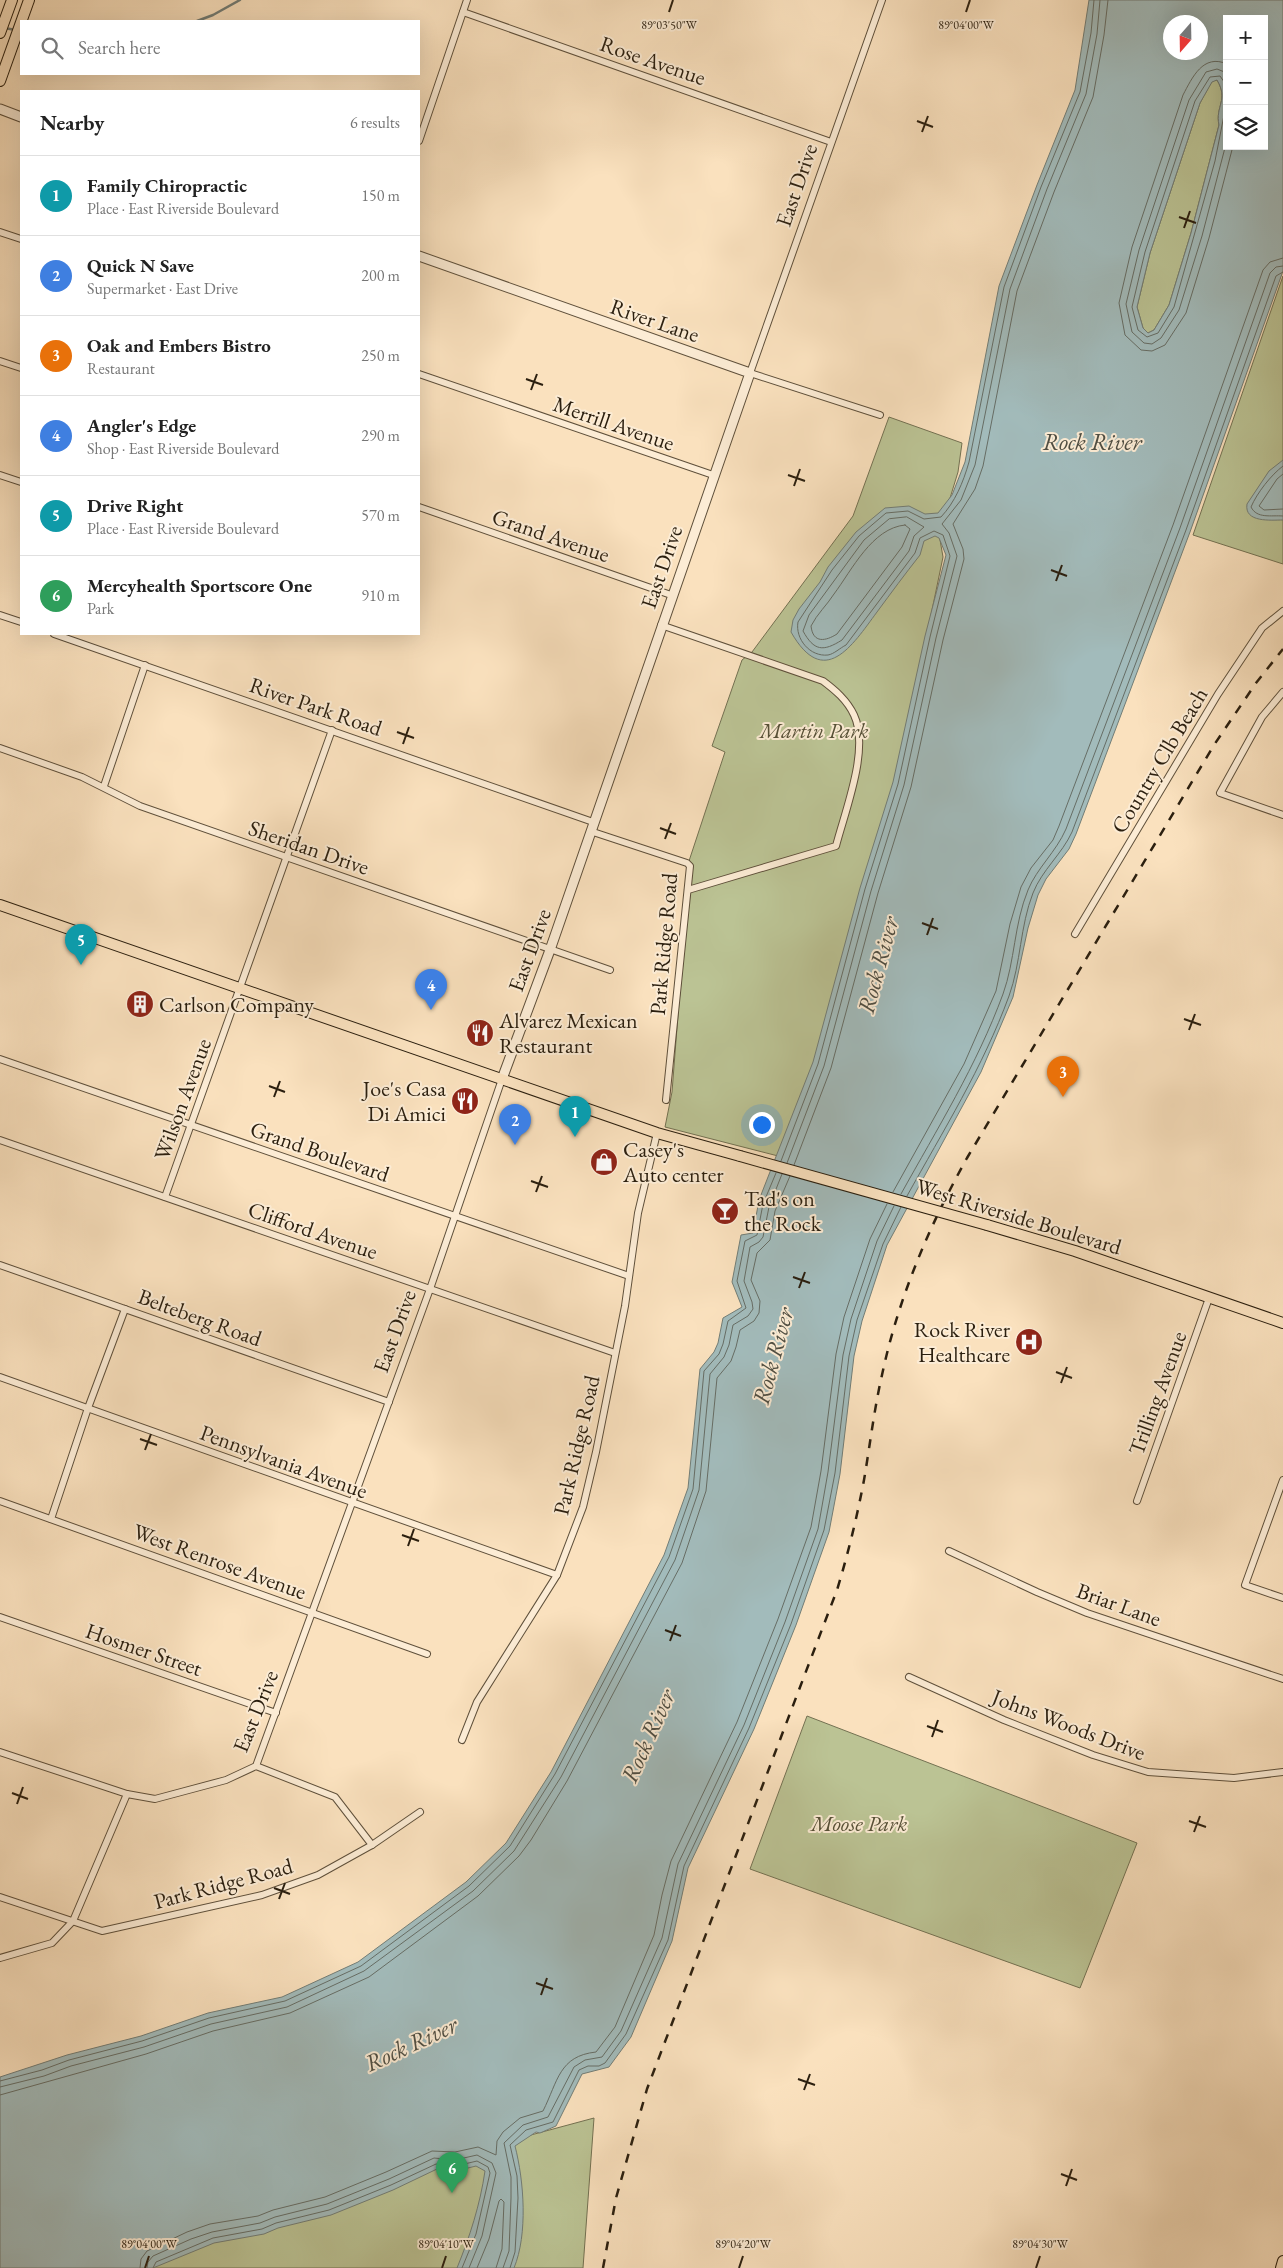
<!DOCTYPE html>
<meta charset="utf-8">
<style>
body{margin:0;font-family:"EB Garamond",serif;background:#f6f6f6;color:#222}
.controls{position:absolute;right:15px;top:15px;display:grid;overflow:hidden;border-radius:0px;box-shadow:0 5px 20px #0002}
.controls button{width:45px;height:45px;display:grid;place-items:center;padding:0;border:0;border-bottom:1px solid #e0e0e0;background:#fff;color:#222;font:25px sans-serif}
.compass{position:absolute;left:1163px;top:15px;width:45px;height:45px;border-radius:50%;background:#fff;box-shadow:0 5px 20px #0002;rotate:200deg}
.you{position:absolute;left:761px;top:1124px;width:18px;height:18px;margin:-12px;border:4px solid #fff;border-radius:50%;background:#1a73e8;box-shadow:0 0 0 8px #1a73e833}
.badge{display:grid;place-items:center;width:32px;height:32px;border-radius:50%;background:#2563eb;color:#fff;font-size:16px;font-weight:700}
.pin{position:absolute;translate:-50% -41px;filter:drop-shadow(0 1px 2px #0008)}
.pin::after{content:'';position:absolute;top:26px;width:18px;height:15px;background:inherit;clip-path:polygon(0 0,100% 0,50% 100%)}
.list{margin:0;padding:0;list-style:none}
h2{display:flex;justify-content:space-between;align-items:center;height:65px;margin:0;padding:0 20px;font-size:21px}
h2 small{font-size:16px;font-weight:400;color:#767676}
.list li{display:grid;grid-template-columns:32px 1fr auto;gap:15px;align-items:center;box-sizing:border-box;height:80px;padding:0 20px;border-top:1px solid #e0e0e0}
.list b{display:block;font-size:19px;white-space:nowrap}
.list p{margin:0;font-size:16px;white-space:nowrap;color:#767676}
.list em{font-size:16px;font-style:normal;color:#767676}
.icon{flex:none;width:28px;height:28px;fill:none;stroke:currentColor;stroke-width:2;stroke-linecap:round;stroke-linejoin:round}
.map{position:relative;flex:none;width:1283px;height:2268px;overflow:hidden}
.search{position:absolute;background:#fff;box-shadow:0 5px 20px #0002;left:20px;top:20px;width:400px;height:55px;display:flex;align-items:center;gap:12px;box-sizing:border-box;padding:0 18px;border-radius:0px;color:#767676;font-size:19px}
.panel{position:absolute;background:#fff;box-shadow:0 5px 20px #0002;left:20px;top:90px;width:400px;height:545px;border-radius:0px}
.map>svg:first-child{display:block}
.green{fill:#bbc394;stroke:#737152}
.water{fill:#a2bbbb;stroke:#727d76;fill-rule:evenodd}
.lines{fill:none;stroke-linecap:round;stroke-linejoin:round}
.shore{stroke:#666d65;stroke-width:1}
.stream{stroke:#727d76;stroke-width:2.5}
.minor-casing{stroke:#5f503b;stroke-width:8}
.tertiary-casing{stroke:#5f503b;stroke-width:11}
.primary-casing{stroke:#2b1f0f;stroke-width:12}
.minor{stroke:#fcecd5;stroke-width:6}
.tertiary{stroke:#fcecd5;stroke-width:9}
.primary{stroke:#fae1be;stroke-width:10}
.rail{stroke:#2b1f0f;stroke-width:2.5;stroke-dasharray:9 9;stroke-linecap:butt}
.primary-bridge-casing{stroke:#2b1f0f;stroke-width:12;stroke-linecap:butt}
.primary-bridge{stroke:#fae1be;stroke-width:10}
.ticks{fill:none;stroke:#2b1f0f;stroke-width:2}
.labels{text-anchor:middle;stroke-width:4;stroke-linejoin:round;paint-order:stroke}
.street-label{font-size:22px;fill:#2b1f0f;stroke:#fcecd5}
.park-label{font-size:22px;font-style:italic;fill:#565037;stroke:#fcecd5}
.poi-label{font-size:22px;fill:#2b1f0f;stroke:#fcecd5;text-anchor:start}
.water-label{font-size:24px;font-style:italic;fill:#4f4e43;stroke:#fcecd5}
.ticks-label{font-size:12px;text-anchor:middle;fill:#2b1f0f;stroke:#fcecd5;stroke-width:4;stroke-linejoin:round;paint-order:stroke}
</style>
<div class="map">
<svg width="1283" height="2268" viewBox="0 0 1283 2268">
<rect width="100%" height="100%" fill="#fae1be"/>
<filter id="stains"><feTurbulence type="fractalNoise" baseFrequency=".004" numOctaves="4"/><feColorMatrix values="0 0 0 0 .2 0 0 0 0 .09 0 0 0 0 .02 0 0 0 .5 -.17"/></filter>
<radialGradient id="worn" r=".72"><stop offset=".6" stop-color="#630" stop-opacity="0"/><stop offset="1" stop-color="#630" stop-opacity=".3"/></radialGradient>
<!-- green -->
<g class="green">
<path d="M1217,80C1229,100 1215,106 1219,125L1191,233L1169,305L1154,330L1148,333L1143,328L1137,307L1150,253L1200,103L1212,81Z"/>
<polygon points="1283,276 1283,564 1193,535"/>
<polygon points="889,417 962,443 958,472 939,534 943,557 897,779 834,1005 782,1157 665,1127 672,1092 679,1002 693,865 689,861 725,752 712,746 742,660 752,652 853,516"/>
<polygon points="807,1716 1137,1843 1080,1988 750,1869"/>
<polygon points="594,2118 583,2268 37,2268"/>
</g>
<!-- water -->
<g class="water">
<path d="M1089,0H1283V271L1190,532L1076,834L1069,849L1046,879L1038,895L1028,928L1013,997L981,1072L887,1245L862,1321L854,1356L840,1474L829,1532L796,1625L754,1729L688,1868L672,1941L631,2037L609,2067L582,2074L556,2126L540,2133L536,2132L515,2146C524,2181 528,2234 514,2268H457C470,2236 480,2205 485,2171L476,2166L456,2171L437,2169L393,2190L331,2215L278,2228L264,2234L214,2243L153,2268H0V2077L67,2055L141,2036L208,2013L282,1997L358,1962L466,1882L506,1843L551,1772L664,1555L688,1488L700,1369L714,1352L718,1343L723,1318L742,1307L732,1282L741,1235L753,1233L759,1200L813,1062L860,888L893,782L925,636L946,555L939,538L935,536L924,541L920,555C905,574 891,593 877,612C852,646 824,690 791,632L793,620L799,609L820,582L828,567L856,532L885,508L909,506L925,514L938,513L952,495L965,462L999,286L1037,185L1075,90ZM1227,19H1264V146H1227ZM1170,22H1200V52H1170ZM1217,80C1229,100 1215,106 1219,125L1191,233L1169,305L1154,330L1148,333L1143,328L1137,307L1150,253L1200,103L1212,82Z"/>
<path d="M1283,460V520C1271,520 1244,523 1247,504L1269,471Z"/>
</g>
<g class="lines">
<!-- shore -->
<g class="shore">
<path d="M1227,64C1203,53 1192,78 1183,95L1132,247L1119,303L1125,335L1141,350L1152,351L1165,345L1186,313L1209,238L1233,146"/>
<polyline points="1227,73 1217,69 1206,72 1189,100 1139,250 1126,304 1132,332 1144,343 1152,344 1161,338 1179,310 1202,236 1227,140"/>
<polyline points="1227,86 1220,76 1210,77 1195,101 1145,252 1132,307 1138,330 1147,337 1158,333 1174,307 1215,161 1227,100"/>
<path d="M1283,466C1271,475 1257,493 1251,507C1257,519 1271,515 1283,516"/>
<polyline points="1283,474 1277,479 1259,506 1264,510 1283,509"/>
<path d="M907,517L924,527L914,536L909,551L842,640C823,652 814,651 803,631L809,615L864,540L889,519Z"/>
<path d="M905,525L910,529L902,547L837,634C826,641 813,644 811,626C817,614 827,605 834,594C852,570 872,528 905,525Z"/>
<path d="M781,1161L818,1064L865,889L898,784L930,637L950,556L943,535L934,531L920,538L915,553L846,645C840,648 834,654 828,655C810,657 795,639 798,622L832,570L859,536L886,513L908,511L924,519L941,517C955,502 963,483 969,462L1004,287L1041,187L1080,92L1091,33L1094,0"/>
<polyline points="787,1163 824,1066 871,891 904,785 936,638 957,556 949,533 942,524 961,500 975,465 1010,289 1047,189 1086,94 1097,34 1100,0"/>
<polyline points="794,1165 831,1068 878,893 911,787 943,640 964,559 963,549 953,524 975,489 983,466 1017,291 1054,192 1093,97 1104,35 1108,0"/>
<polyline points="893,1192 964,1064 996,991 1010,924 1021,887 1031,868 1053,840 1059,826 1173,525 1263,270 1270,262 1283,258"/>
<path d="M901,1194C937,1129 977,1065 1003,994C1015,961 1014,924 1028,890C1037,868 1056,852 1066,829L1180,528L1270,273L1276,267L1283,266"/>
<path d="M907,1196C943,1131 983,1067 1009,996C1021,963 1020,926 1033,893C1042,870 1062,854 1072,832L1186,530L1276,276L1283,272"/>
<polyline points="0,2081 42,2070 69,2060 142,2041 209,2018 285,2001 361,1966 469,1886 510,1846 555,1774 669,1557 693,1489 704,1371 719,1354 723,1344 728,1321 746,1308 737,1281 745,1241 757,1235 763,1204 776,1173"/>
<polyline points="0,2087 44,2076 71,2066 144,2047 211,2024 287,2007 364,1971 473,1891 514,1851 561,1777 675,1560 699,1490 710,1374 724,1357 729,1345 733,1325 748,1316 753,1309 752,1302 744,1281 750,1247 759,1242 763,1237 769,1207 782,1174"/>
<polyline points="0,2095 146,2054 213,2031 290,2013 369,1977 478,1896 519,1856 531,1840 567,1781 682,1563 706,1491 717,1378 731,1361 736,1347 740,1330 754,1321 759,1313 760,1301 751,1280 757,1253 770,1240 775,1211 790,1176"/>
<path d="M140,2268L141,2259L147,2251L187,2232L210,2224L258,2216L273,2210L325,2197L386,2172L432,2151L455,2152L478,2147L496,2155L497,2141L503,2132L520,2118L543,2111C558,2081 559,2056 596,2052L615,2027L654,1935L662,1895L671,1861L737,1722L778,1619L811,1527L821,1471L836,1354L844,1317L870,1239L887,1204"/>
<polyline points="147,2268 148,2262 153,2256 191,2239 212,2232 260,2223 275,2217 327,2204 389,2179 434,2158 455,2160 477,2155 492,2163 496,2173 482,2236 469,2268"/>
<polyline points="153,2268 156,2262 213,2238 262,2229 276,2223 329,2210 391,2185 436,2164 456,2166 477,2161 488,2167 490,2173 476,2234 462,2268"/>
<polyline points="477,2268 489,2239 499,2201 501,2199 504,2202 502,2249 496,2268"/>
<polyline points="503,2268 509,2251 511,2198 511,2177 504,2143 523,2125 548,2117 574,2067 585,2060 602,2057 621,2031 662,1938 678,1864 744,1725 785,1622 818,1529 828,1472 843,1355 851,1319 877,1241 894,1206"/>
<polyline points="510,2268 515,2252 518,2198 517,2176 510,2145 526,2130 553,2122 579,2070 588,2066 599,2066 605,2063 626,2034 668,1940 684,1866 749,1728 791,1624 824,1530 835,1473 849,1356 857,1320 883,1244 901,1207"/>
</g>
<!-- stream -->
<g class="stream">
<polyline points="197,21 213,15 240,0"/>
<polyline points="4,28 16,30"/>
</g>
<!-- minor casing -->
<g class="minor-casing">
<g id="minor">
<polyline points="463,12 831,142"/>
<polyline points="419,141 467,0"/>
<polyline points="0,232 21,239"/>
<polyline points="0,361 21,368"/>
<polyline points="419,374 713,475"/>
<polyline points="880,415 750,373 882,0"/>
<polyline points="0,475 21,482"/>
<polyline points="419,507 671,595"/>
<polyline points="0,615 21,622"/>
<path d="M661,625L823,681C835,690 847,700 854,715C870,749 845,811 836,846L688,890"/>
<polyline points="54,634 593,822"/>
<polyline points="1283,692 1262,717 1220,793 1283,815"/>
<polyline points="0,748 82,777 140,806 610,970"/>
<polyline points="104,786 145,665"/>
<polyline points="590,831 687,863 690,866 666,1100"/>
<polyline points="1075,934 1218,694 1262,628 1283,611"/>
<polyline points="0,1059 629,1276"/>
<polyline points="0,1140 615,1353"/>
<polyline points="165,1197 332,730"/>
<polyline points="0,1265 389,1402"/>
<polyline points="0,1377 557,1575"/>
<polyline points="1283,1480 1245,1585 1283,1598"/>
<polyline points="0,1501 427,1654"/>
<polyline points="1137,1501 1209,1298"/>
<polyline points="51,1519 88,1408 125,1309"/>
<polyline points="949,1551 1037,1592 1087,1613 1283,1679"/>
<polyline points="0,1617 276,1713"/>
<polyline points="909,1677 1004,1720 1093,1755 1148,1772 1234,1778 1283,1772"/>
<polyline points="462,1740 477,1702 557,1575 583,1507 596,1452 625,1306 638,1213 657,1133"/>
<polyline points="0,1752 127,1794"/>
<polyline points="256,1766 335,1797 372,1845"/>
<polyline points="0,1897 102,1931 262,1895 318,1875 372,1845 420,1812"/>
<polyline points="0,1958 52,1943 73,1921 127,1794 155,1799 226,1780 256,1766 430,1289 502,1079"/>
</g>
</g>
<!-- tertiary casing -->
<g class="tertiary-casing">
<g id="tertiary">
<polyline points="0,109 21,117"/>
<polyline points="419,256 750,373 550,950 502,1079"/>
</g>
</g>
<!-- primary casing -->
<g class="primary-casing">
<g id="primary">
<polyline points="0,33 12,0"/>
<polyline points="0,81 29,0"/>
<polyline points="0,905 657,1133 740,1156"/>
<polyline points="987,1225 1075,1251 1283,1323"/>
<polyline points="1281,2268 1283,2261"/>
</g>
</g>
<!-- minor -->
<use href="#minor" class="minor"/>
<!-- tertiary -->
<use href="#tertiary" class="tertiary"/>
<!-- primary -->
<use href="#primary" class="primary"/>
<!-- rail -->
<path class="rail" d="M603,2268L616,2198L647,2089L837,1590C848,1554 857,1517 864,1480C870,1445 874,1410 882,1375C898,1299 929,1226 967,1158L1214,745L1256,683L1283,649"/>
<!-- primary-bridge casing -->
<g class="primary-bridge-casing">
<polyline id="primary-bridge" points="740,1156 987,1225"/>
</g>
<!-- primary-bridge -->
<use href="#primary-bridge" class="primary-bridge"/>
</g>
<!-- ticks -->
<path class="ticks" d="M669,12L673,0M966,12L970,0M917,121L933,127M922,132L928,116M1179,217L1196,223M1184,228L1190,211M526,379L543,385M531,390L537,374M788,475L805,481M794,486L800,469M1051,570L1067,576M1056,581L1062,565M397,732L414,738M403,744L409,727M660,828L676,834M665,839L671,823M922,923L938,929M927,935L933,918M1184,1019L1201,1025M1189,1030L1195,1014M269,1086L285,1092M274,1097L280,1081M531,1181L548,1187M536,1192L542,1176M793,1277L810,1283M799,1288L805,1272M1056,1372L1072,1378M1061,1383L1067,1367M140,1439L157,1445M145,1450L151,1434M402,1535L419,1541M408,1546L414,1529M665,1630L681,1636M670,1641L676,1625M927,1726L943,1732M932,1737L938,1720M12,1793L28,1799M17,1804L23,1787M1189,1821L1206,1827M1194,1832L1200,1816M274,1888L290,1894M279,1899L285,1883M536,1983L553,1989M541,1995L547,1978M798,2079L815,2085M804,2090L810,2074M1061,2174L1077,2180M1066,2186L1072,2169M145,2268L149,2256M442,2268L446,2256M739,2268L743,2256M1036,2268L1040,2256"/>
<!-- icons -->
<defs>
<g id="building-disc" transform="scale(1.4375)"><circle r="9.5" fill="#8f2418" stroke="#fcecd5"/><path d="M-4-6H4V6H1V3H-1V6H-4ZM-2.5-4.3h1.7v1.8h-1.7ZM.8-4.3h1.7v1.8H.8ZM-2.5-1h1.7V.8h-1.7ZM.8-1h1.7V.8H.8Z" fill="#fff"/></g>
<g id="restaurant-disc" transform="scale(1.4375)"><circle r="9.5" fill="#8f2418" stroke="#fcecd5"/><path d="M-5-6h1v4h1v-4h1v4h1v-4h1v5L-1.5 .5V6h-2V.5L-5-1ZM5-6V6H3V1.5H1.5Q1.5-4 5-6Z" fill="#fff"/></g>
<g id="shop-disc" transform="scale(1.4375)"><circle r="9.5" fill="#8f2418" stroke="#fcecd5"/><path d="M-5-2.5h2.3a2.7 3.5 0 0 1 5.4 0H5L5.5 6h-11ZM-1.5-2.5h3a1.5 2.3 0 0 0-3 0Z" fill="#fff"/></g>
<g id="bar-disc" transform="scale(1.4375)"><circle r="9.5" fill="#8f2418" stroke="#fcecd5"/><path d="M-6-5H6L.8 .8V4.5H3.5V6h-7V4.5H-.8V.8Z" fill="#fff"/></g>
<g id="hospital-disc" transform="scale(1.4375)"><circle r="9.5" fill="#8f2418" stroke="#fcecd5"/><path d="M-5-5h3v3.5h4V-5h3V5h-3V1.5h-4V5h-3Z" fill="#fff"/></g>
</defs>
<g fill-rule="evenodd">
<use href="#building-disc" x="140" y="1004"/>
<use href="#restaurant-disc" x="480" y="1033"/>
<use href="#restaurant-disc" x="465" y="1101"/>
<use href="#shop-disc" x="604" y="1162"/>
<use href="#bar-disc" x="725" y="1211"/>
<use href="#hospital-disc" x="1029" y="1342"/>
</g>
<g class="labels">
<!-- street labels -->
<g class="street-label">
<text transform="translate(653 60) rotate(19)" y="8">Rose Avenue</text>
<text transform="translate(796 185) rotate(-71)" y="8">East Drive</text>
<text transform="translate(655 320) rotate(19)" y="8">River Lane</text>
<text transform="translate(614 423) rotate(19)" y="8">Merrill Avenue</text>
<text transform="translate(551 535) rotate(19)" y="8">Grand Avenue</text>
<text transform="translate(661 567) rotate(-71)" y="8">East Drive</text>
<text transform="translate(316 706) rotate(19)" y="8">River Park Road</text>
<text transform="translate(1159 760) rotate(-59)" y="8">Country Clb Beach</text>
<text transform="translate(309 847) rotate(19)" y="8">Sheridan Drive</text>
<text transform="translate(663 944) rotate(-85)" y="8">Park Ridge Road</text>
<text transform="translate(529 950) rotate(-70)" y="8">East Drive</text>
<text transform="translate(182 1099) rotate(-70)" y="8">Wilson Avenue</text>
<text transform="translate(320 1151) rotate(19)" y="8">Grand Boulevard</text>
<text transform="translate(1019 1216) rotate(17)" y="8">West Riverside Boulevard</text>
<text transform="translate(313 1230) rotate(19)" y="8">Clifford Avenue</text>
<text transform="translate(200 1317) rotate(20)" y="8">Belteberg Road</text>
<text transform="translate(394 1331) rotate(-70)" y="8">East Drive</text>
<text transform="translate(1157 1393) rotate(-70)" y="8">Trilling Avenue</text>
<text transform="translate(576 1445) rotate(-77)" y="8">Park Ridge Road</text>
<text transform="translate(284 1461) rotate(20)" y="8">Pennsylvania Avenue</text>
<text transform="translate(220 1561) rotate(20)" y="8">West Renrose Avenue</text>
<text transform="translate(1119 1604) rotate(20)" y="8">Briar Lane</text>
<text transform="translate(144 1649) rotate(19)" y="8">Hosmer Street</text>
<text transform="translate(255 1711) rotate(-68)" y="8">East Drive</text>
<text transform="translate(1069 1724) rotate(21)" y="8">Johns Woods Drive</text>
<text transform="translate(223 1883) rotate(-15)" y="8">Park Ridge Road</text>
</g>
<!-- park labels -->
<g class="park-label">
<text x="814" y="738">Martin Park</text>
<text x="859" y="1831">Moose Park</text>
</g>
<!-- poi labels -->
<g class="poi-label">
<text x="159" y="1012">Carlson Company</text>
<text x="499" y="1028">Alvarez Mexican<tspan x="499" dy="25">Restaurant</tspan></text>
<text x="446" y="1096" text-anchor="end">Joe's Casa<tspan x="446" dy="25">Di Amici</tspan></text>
<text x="623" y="1157">Casey's<tspan x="623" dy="25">Auto center</tspan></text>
<text x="744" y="1206">Tad's on<tspan x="744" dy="25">the Rock</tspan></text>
<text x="1010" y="1337" text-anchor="end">Rock River<tspan x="1010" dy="25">Healthcare</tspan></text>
</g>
<!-- water labels -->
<g class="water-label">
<text x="1092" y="450">Rock River</text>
<text transform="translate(878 965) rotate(-75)" y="8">Rock River</text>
<text transform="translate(773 1356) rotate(-75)" y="8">Rock River</text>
<text transform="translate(648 1736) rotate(-66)" y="8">Rock River</text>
<text transform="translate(411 2044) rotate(-25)" y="8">Rock River</text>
</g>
</g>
<g class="ticks-label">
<text x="669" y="29">89°03'50"W</text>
<text x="966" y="29">89°04'00"W</text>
<text x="149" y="2248">89°04'00"W</text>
<text x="446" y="2248">89°04'10"W</text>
<text x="743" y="2248">89°04'20"W</text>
<text x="1040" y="2248">89°04'30"W</text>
</g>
<rect width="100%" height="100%" filter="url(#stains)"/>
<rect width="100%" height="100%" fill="url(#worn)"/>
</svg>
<div class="controls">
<button>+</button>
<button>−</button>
<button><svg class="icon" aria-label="layers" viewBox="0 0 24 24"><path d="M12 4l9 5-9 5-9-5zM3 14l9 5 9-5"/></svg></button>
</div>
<svg class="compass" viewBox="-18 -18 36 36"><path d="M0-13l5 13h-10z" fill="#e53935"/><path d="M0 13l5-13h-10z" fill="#767676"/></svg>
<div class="you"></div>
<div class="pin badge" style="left:575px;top:1137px;background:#0f9aa8">1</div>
<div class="pin badge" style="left:515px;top:1145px;background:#3f7fe0">2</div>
<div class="pin badge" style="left:1063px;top:1097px;background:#e8710a">3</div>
<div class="pin badge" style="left:431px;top:1010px;background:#3f7fe0">4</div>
<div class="pin badge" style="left:81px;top:965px;background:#0f9aa8">5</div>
<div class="pin badge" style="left:452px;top:2193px;background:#2e9e5b">6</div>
<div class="search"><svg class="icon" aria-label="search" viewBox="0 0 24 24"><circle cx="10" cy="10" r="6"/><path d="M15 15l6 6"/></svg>Search here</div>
<section class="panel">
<h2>Nearby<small>6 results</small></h2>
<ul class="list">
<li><span class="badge" style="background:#0f9aa8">1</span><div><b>Family Chiropractic</b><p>Place · East Riverside Boulevard</p></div><em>150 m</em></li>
<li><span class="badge" style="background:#3f7fe0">2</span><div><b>Quick N Save</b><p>Supermarket · East Drive</p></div><em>200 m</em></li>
<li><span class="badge" style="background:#e8710a">3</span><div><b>Oak and Embers Bistro</b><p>Restaurant</p></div><em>250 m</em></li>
<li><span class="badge" style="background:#3f7fe0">4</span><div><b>Angler's Edge</b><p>Shop · East Riverside Boulevard</p></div><em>290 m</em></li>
<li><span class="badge" style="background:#0f9aa8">5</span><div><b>Drive Right</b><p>Place · East Riverside Boulevard</p></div><em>570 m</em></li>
<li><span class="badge" style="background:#2e9e5b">6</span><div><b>Mercyhealth Sportscore One</b><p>Park</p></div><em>910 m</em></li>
</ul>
</section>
</div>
